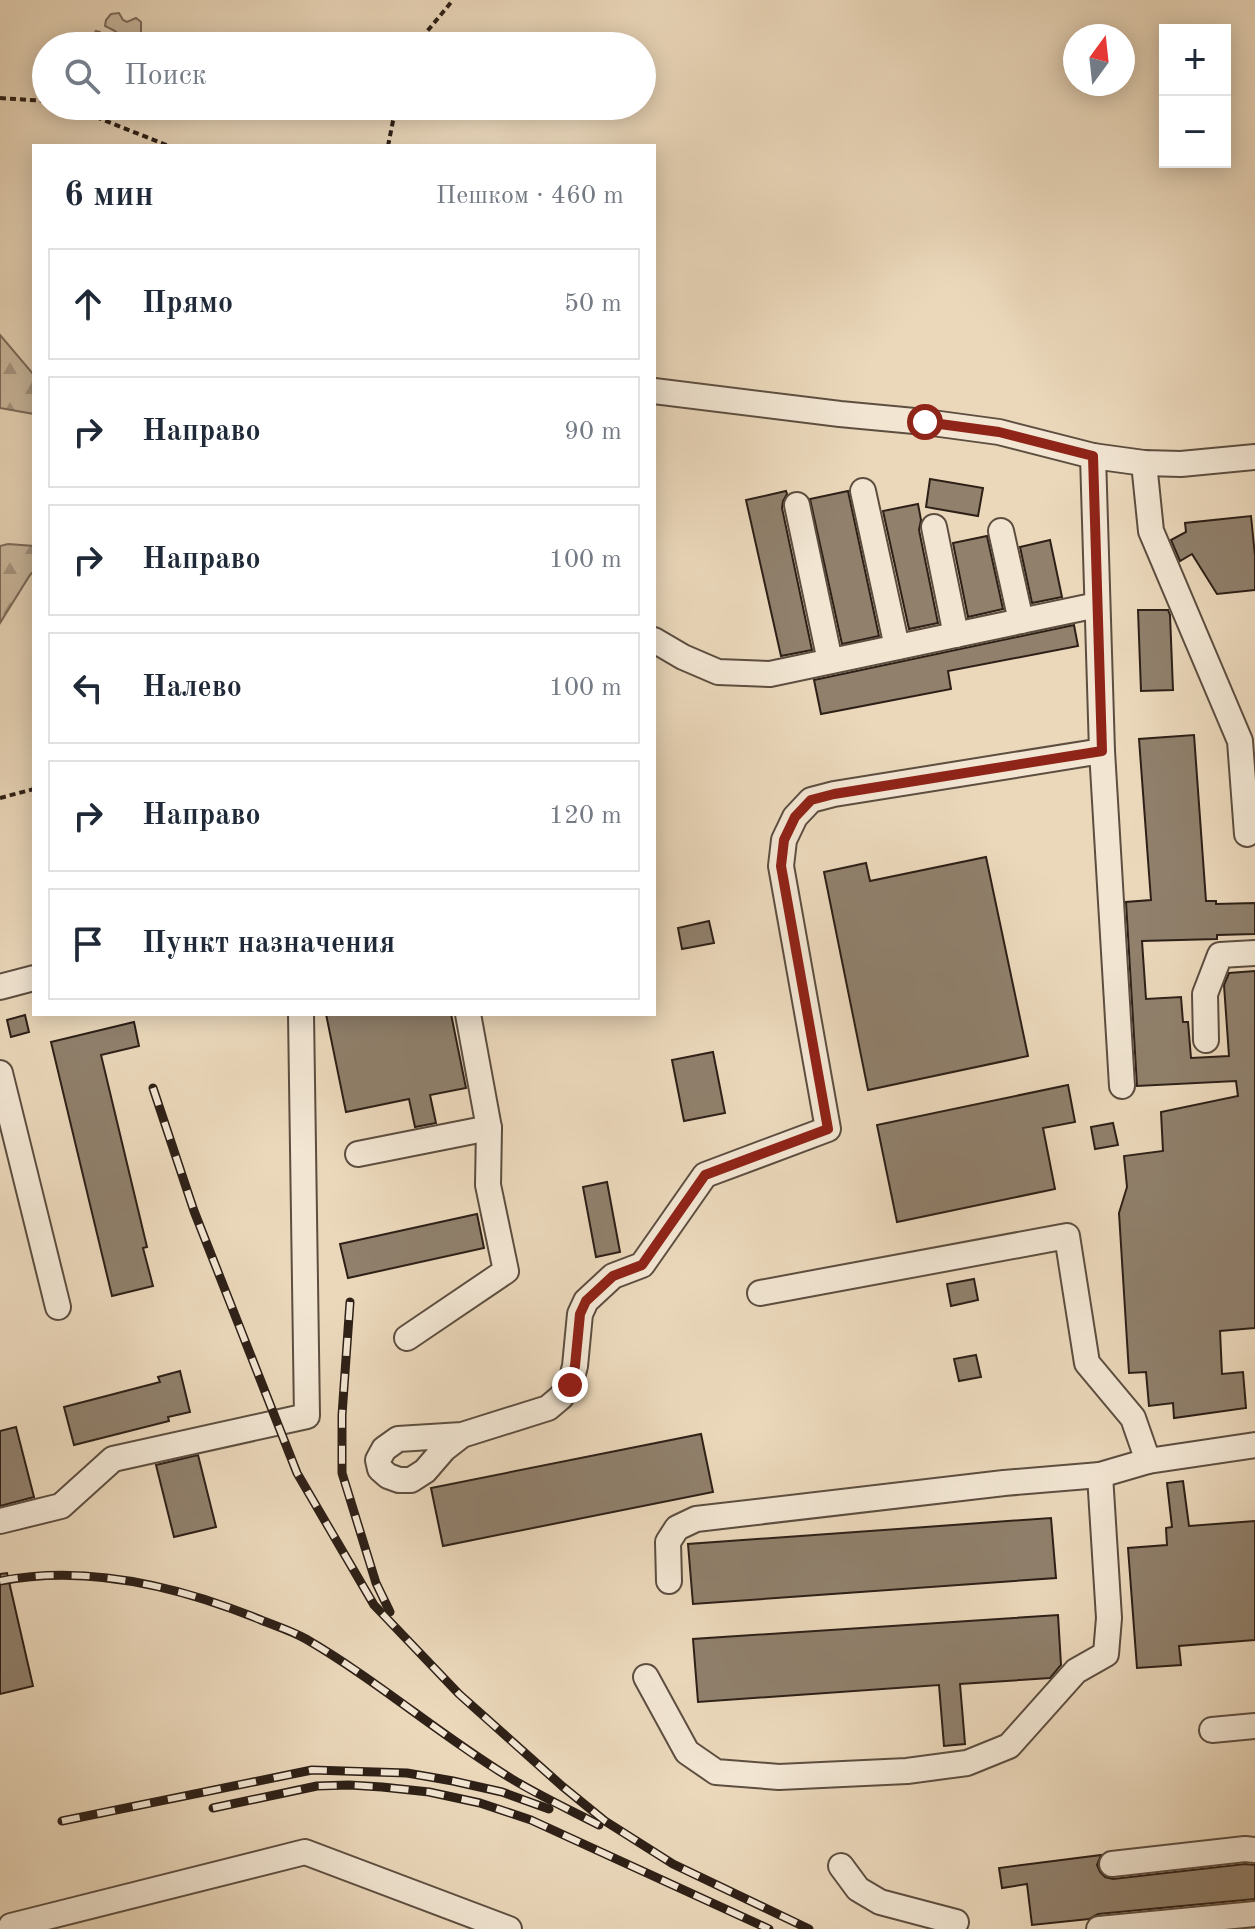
<!DOCTYPE html>
<html lang="ru">
<meta charset="utf-8">
<style>
body{margin:0;font-family:"Old Standard TT",serif;background:#f2f2f3;color:#1f2937}
.controls{position:absolute;right:24px;top:24px;display:grid;overflow:hidden;border-radius:0px;box-shadow:0 4px 20px #0003}
.controls button{width:72px;height:72px;display:grid;place-items:center;padding:0;border:0;border-bottom:2px solid #e0e1e3;background:#fff;color:#1f2937;font:40px sans-serif}
.compass{position:absolute;left:1063px;top:24px;width:72px;height:72px;border-radius:50%;background:#fff;box-shadow:0 4px 20px #0003;rotate:15deg}
.stop{position:absolute;width:24px;height:24px;margin:-18px;border:6px solid #8f2418;border-radius:50%;background:#fff}
.stop.end{background:#8f2418;border-color:#fff;box-shadow:0 2px 8px #0008}
.list{margin:0;padding:0;list-style:none}
h2{display:flex;justify-content:space-between;align-items:center;height:104px;margin:0;padding:0 32px;font-size:34px}
h2 small{font-size:26px;font-weight:400;color:#747a83}
.list li{display:grid;grid-template-columns:52px 1fr auto;gap:24px;align-items:center;box-sizing:border-box;height:112px;margin:0 16px 16px;padding:0 16px;border:2px solid #e0e1e3;border-radius:0px}
.list b{display:block;font-size:30px;white-space:nowrap}
.list em{font-size:26px;font-style:normal;color:#747a83}
.icon{flex:none;width:44px;height:44px;fill:none;stroke:currentColor;stroke-width:2;stroke-linecap:round;stroke-linejoin:round}
.map{position:relative;flex:none;width:1255px;height:1929px;overflow:hidden}
.search{position:absolute;background:#fff;box-shadow:0 4px 20px #0003;left:32px;top:32px;width:624px;height:88px;display:flex;align-items:center;gap:20px;box-sizing:border-box;padding:0 28px;border-radius:44px;color:#747a83;font-size:30px}
.panel{position:absolute;background:#fff;box-shadow:0 4px 20px #0003;left:32px;top:144px;width:624px;height:872px;border-radius:0px}
.map>svg:first-child{display:block}
.green{fill:#cbb99f;stroke:#7c6c5b;stroke-width:2}
.forest{fill:url(#forest-firs);stroke:#7c6c5b;stroke-width:2}
.building{fill:#90806c;stroke:#2e2017;stroke-width:2}
.lines{fill:none;stroke-linecap:round;stroke-linejoin:round}
.minor-casing{stroke:#5d4e40;stroke-width:28}
.path{stroke:#2e2017;stroke-width:4;stroke-dasharray:6 4;stroke-linecap:butt}
.minor{stroke:#f2e6d3;stroke-width:24}
.rail-casing{stroke:#2e2017;stroke-width:9}
.rail{stroke:#f2e6d3;stroke-width:6;stroke-dasharray:18;stroke-linecap:butt}
.route{stroke:#8f2418;stroke-width:10}
</style>
<div class="map">
<svg width="1255" height="1929" viewBox="0 0 1255 1929">
<defs>
<pattern id="forest-firs" width="22" height="20" patternUnits="userSpaceOnUse" patternTransform="scale(2)"><rect width="22" height="20" fill="#cbb99f"/><path d="M5 1l3.5 6h-7zM16 11l3.5 6h-7z" fill="#a59681"/></pattern>
</defs>
<rect width="100%" height="100%" fill="#ebd8bb"/>
<filter id="stains"><feTurbulence type="fractalNoise" baseFrequency=".0025" numOctaves="4"/><feColorMatrix values="0 0 0 0 .2 0 0 0 0 .09 0 0 0 0 .02 0 0 0 .5 -.17"/></filter>
<radialGradient id="worn" r=".72"><stop offset=".6" stop-color="#630" stop-opacity="0"/><stop offset="1" stop-color="#630" stop-opacity=".3"/></radialGradient>
<!-- green -->
<polygon class="green" points="119,13 123,20 127,22 136,18 141,22 141,35 146,33 147,35 141,45 86,46 96,31 100,32 101,36 107,38 110,44 117,40 119,35 115,31 105,26 106,20 111,14"/>
<!-- forest -->
<g class="forest">
<polygon points="0,335 34,375 34,414 0,408"/>
<polygon points="8,544 34,546 34,571 30,575 0,623 0,546"/>
</g>
<!-- building -->
<g class="building">
<polygon points="930,479 983,488 978,516 926,507"/>
<polygon points="786,491 787,494 783,501 782,508 812,650 781,656 746,500"/>
<polygon points="848,491 879,636 842,644 810,499"/>
<polygon points="918,504 921,520 919,530 938,623 909,629 883,511"/>
<polygon points="1251,516 1255,556 1255,590 1217,594 1192,554 1180,561 1171,540 1186,532 1185,523"/>
<polygon points="987,536 1003,609 968,617 953,543"/>
<polygon points="1050,540 1062,597 1032,603 1020,547"/>
<polygon points="1138,610 1168,610 1170,615 1173,690 1141,691"/>
<polygon points="1074,625 1078,646 948,671 951,689 821,714 814,680"/>
<polygon points="1194,735 1206,901 1216,901 1216,904 1255,903 1255,934 1217,935 1217,939 1142,941 1146,999 1181,997 1183,1022 1188,1022 1191,1058 1229,1056 1224,985 1229,973 1255,971 1255,1328 1220,1331 1222,1374 1243,1372 1246,1408 1174,1418 1173,1403 1149,1406 1146,1372 1129,1373 1119,1213 1127,1187 1124,1156 1163,1151 1161,1112 1238,1096 1236,1081 1137,1086 1126,902 1151,900 1139,739"/>
<polygon points="986,857 1028,1056 868,1090 824,872 866,863 870,881"/>
<polygon points="709,921 714,943 682,949 678,928"/>
<polygon points="326,1014 451,1014 466,1088 430,1095 436,1123 415,1127 409,1099 346,1112"/>
<polygon points="25,1015 29,1032 11,1037 7,1020"/>
<polygon points="134,1022 139,1046 101,1055 147,1247 143,1248 153,1286 112,1296 51,1042"/>
<polygon points="713,1052 725,1113 684,1121 672,1060"/>
<polygon points="1068,1085 1075,1122 1043,1128 1055,1189 897,1222 877,1125"/>
<polygon points="1113,1123 1118,1145 1095,1149 1091,1127"/>
<polygon points="607,1182 620,1252 596,1257 583,1187"/>
<polygon points="477,1214 484,1248 348,1278 340,1244"/>
<polygon points="974,1279 978,1300 951,1306 947,1284"/>
<polygon points="976,1355 981,1377 959,1381 954,1359"/>
<polygon points="180,1371 190,1412 168,1417 169,1421 74,1445 64,1407 160,1382 158,1377"/>
<polygon points="16,1427 34,1497 0,1506 0,1431"/>
<polygon points="701,1434 713,1492 443,1546 431,1488"/>
<polygon points="198,1455 216,1527 174,1537 156,1465"/>
<polygon points="1183,1481 1189,1526 1255,1521 1255,1640 1179,1646 1181,1665 1137,1668 1128,1548 1167,1545 1166,1528 1172,1527 1167,1483"/>
<polygon points="1051,1518 1056,1578 693,1604 688,1544"/>
<polygon points="7,1573 33,1686 0,1694 0,1574"/>
<polygon points="1058,1615 1061,1665 1050,1678 960,1684 965,1744 944,1746 939,1685 698,1702 693,1639"/>
<polygon points="1101,1855 1097,1865 1100,1872 1105,1877 1113,1879 1245,1864 1255,1865 1255,1899 1098,1914 1089,1919 1032,1925 1027,1884 1002,1888 999,1868"/>
</g>
<g class="lines">
<!-- minor casing -->
<g class="minor-casing">
<g id="minor">
<polyline points="654,391 840,414 925,422 999,432 1093,456 1144,463 1181,464 1255,457"/>
<polyline points="1144,463 1151,531 1240,741 1247,834"/>
<polyline points="863,491 897,647"/>
<polyline points="797,505 830,661"/>
<polyline points="934,527 956,635"/>
<polyline points="1001,531 1021,621"/>
<polyline points="654,640 683,657 718,672 770,674 1097,605"/>
<polyline points="1102,751 1122,1086"/>
<polyline points="0,987 34,978"/>
<polyline points="1206,1040 1205,994 1220,955 1255,953"/>
<polyline points="0,1073 58,1307"/>
<polyline points="358,1154 489,1128 468,1014"/>
<polyline points="760,1293 1067,1236 1087,1363 1133,1418 1148,1461"/>
<polyline points="407,1338 506,1271 488,1185 489,1128"/>
<polyline points="462,1435 398,1439 384,1449 378,1460 380,1469 388,1476 399,1480 411,1480 425,1471 444,1449 462,1435 548,1408 561,1397 570,1385 575,1366 580,1314 586,1301 613,1276 642,1265 705,1175 828,1129 781,866 784,840 795,817 811,800 834,794 1102,751 1093,456"/>
<polyline points="0,1521 61,1506 113,1459 307,1416 301,1014"/>
<polyline points="669,1581 668,1542 677,1528 696,1519 1004,1483 1100,1475 1148,1461 1255,1445"/>
<polyline points="646,1677 687,1752 716,1772 779,1777 907,1771 967,1763 1009,1746 1076,1671 1106,1654 1109,1618 1100,1475"/>
<polyline points="1212,1730 1255,1726"/>
<polyline points="1112,1864 1245,1849 1255,1850"/>
<polyline points="841,1866 858,1889 880,1902 956,1922"/>
<polyline points="12,1929 11,1926 305,1852 509,1929"/>
<polyline points="1099,1929 1255,1914"/>
</g>
</g>
<!-- path -->
<g class="path">
<polyline points="415,46 453,0"/>
<polyline points="0,98 46,101"/>
<polyline points="68,106 169,146"/>
<polyline points="388,146 396,106"/>
<polyline points="0,798 34,789"/>
</g>
<!-- minor -->
<use href="#minor" class="minor"/>
<!-- rail casing -->
<g class="rail-casing">
<g id="rail">
<polyline points="153,1088 194,1211 297,1473 374,1605 459,1694 562,1786 605,1821 673,1864 809,1929"/>
<polyline points="350,1302 342,1415 342,1473 376,1583 390,1612"/>
<path d="M0,1581C87,1564 181,1587 261,1620C276,1626 292,1631 306,1639C378,1681 441,1736 512,1779C540,1796 570,1810 599,1825"/>
<polyline points="213,1808 317,1786 349,1785 382,1787 429,1792 480,1803 531,1820 769,1929"/>
<polyline points="62,1821 312,1770 407,1773 453,1781 502,1792 549,1809"/>
</g>
</g>
<!-- rail -->
<use href="#rail" class="rail"/>
</g>
<g class="lines">
<!-- route -->
<polyline class="route" points="570,1385 575,1366 580,1314 586,1301 613,1276 642,1265 705,1175 828,1129 781,866 784,840 795,817 811,800 834,794 1102,751 1093,456 999,432 925,422"/>
</g>
<rect width="100%" height="100%" filter="url(#stains)"/>
<rect width="100%" height="100%" fill="url(#worn)"/>
</svg>
<div class="controls">
<button>+</button>
<button>−</button>
</div>
<svg class="compass" viewBox="-18 -18 36 36"><path d="M0-13l5 13h-10z" fill="#e53935"/><path d="M0 13l5-13h-10z" fill="#747a83"/></svg>
<div class="stop" style="left:925px;top:422px"></div>
<div class="stop end" style="left:570px;top:1385px"></div>
<div class="search"><svg class="icon" aria-label="search" viewBox="0 0 24 24"><circle cx="10" cy="10" r="6"/><path d="M15 15l6 6"/></svg>Поиск</div>
<section class="panel">
<h2>6 мин<small>Пешком · 460 m</small></h2>
<ul class="list">
<li><svg class="icon" aria-label="ahead" viewBox="0 0 24 24"><path d="M12 20V5M6 11l6-6 6 6"/></svg><div><b>Прямо</b></div><em>50 m</em></li>
<li><svg class="icon" aria-label="right" viewBox="0 0 24 24"><path d="M7 20v-9h11M14 6l5 5-5 5"/></svg><div><b>Направо</b></div><em>90 m</em></li>
<li><svg class="icon" aria-label="right" viewBox="0 0 24 24"><path d="M7 20v-9h11M14 6l5 5-5 5"/></svg><div><b>Направо</b></div><em>100 m</em></li>
<li><svg class="icon" aria-label="left" viewBox="0 0 24 24"><path d="M17 20v-9H6M10 6l-5 5 5 5"/></svg><div><b>Налево</b></div><em>100 m</em></li>
<li><svg class="icon" aria-label="right" viewBox="0 0 24 24"><path d="M7 20v-9h11M14 6l5 5-5 5"/></svg><div><b>Направо</b></div><em>120 m</em></li>
<li><svg class="icon" aria-label="arrive" viewBox="0 0 24 24"><path d="M6 21V4h12l-3 4 3 4H6"/></svg><div><b>Пункт назначения</b></div></li>
</ul>
</section>
</div>
